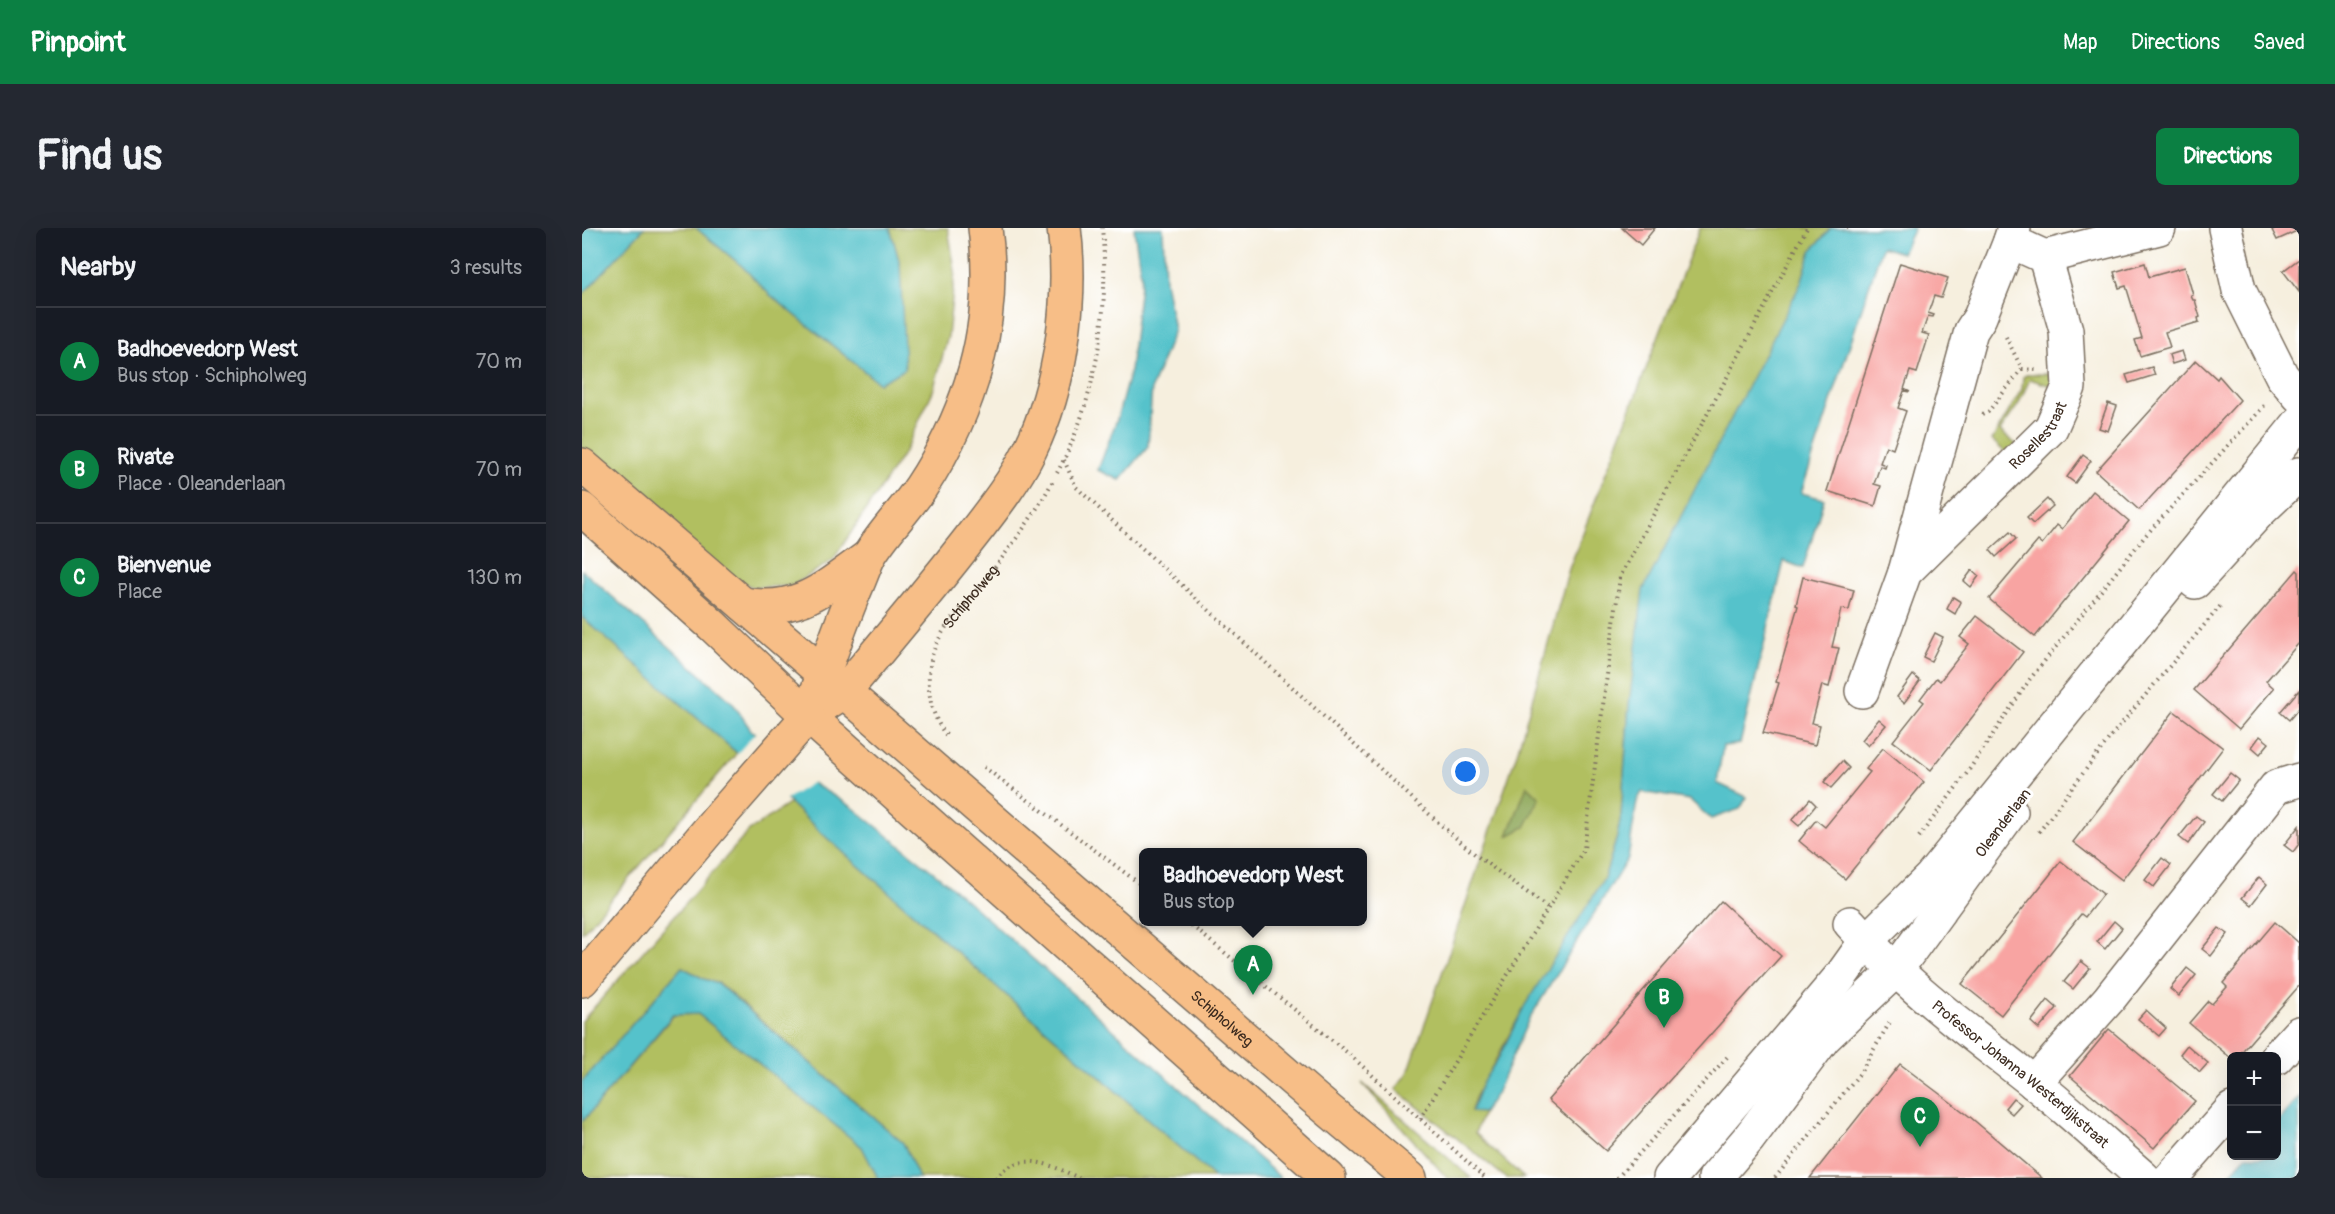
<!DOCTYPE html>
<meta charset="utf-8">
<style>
body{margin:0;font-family:Pangolin,sans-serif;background:#242831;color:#f1f3f6}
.controls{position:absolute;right:18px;bottom:18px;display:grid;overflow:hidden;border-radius:9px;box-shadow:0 6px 24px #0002}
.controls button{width:54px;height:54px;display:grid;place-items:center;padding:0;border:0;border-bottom:2px solid #363941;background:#171b24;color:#f1f3f6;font:30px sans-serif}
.you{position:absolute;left:884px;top:544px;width:21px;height:21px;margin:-15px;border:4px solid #fff;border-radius:50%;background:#1a73e8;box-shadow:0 0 0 9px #1a73e833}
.badge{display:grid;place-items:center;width:39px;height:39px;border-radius:50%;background:#0b8043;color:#fff;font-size:20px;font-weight:700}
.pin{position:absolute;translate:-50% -50px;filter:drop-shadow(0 2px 3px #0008)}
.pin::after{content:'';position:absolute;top:32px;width:21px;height:18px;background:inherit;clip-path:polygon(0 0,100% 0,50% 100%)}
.popup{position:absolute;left:557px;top:620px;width:228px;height:78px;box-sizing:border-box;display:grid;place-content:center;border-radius:9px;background:#171b24;filter:drop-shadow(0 2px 4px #0005);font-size:20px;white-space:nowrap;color:#9ea1a6}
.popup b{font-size:22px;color:#f1f3f6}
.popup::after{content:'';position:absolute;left:50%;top:100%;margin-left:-12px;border:12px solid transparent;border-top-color:#171b24}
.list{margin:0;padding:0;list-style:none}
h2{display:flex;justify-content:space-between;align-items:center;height:78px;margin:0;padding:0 24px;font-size:26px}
h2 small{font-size:20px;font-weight:400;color:#9ea1a6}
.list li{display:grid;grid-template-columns:39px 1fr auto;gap:18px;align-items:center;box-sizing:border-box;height:108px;padding:0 24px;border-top:2px solid #363941}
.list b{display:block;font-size:22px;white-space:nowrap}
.list p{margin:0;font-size:20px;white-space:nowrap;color:#9ea1a6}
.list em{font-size:20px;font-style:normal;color:#9ea1a6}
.map{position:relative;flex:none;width:1717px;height:950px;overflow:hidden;border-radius:9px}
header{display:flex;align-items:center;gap:36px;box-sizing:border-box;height:84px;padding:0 30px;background:#0b8043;color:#fff}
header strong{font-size:28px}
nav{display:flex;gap:33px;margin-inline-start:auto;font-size:21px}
.intro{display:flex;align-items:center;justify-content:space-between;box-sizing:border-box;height:144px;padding:0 36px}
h1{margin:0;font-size:42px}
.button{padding:15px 27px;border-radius:9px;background:#0b8043;color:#fff;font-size:21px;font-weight:700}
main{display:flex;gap:36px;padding:0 36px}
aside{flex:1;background:#171b24;border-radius:9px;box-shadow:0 6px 24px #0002}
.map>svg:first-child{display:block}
.green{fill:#b1bf61;stroke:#767440;stroke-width:1.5}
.forest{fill:#8ca657;stroke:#64683a;stroke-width:1.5}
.water{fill:#54c2cb;stroke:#487674;stroke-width:1.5}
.pier{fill:#f6efde}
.building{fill:#f8a4a2}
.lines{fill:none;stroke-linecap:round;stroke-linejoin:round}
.minor-casing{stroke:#7c6f61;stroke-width:36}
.major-casing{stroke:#7c6f61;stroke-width:36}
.highway-casing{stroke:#7c6f61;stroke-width:36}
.path{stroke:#7c6f61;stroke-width:4;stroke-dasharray:1.5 4.5;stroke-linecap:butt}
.minor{stroke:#fff;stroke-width:33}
.major{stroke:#f7be87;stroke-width:33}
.highway{stroke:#f7be87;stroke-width:33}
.labels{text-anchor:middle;stroke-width:6;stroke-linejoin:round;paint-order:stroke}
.street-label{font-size:15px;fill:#3b2a1e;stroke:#fff}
</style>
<header>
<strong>Pinpoint</strong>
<nav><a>Map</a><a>Directions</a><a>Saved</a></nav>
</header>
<div class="intro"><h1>Find us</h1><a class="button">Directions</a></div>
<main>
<aside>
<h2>Nearby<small>3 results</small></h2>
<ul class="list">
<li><span class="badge">A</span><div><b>Badhoevedorp West</b><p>Bus stop · Schipholweg</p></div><em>70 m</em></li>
<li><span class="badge">B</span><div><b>Rivate</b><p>Place · Oleanderlaan</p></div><em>70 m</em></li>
<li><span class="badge">C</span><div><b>Bienvenue</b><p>Place</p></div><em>130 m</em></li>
</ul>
</aside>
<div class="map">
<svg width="1717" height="950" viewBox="0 0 1717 950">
<rect width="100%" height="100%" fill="#fff"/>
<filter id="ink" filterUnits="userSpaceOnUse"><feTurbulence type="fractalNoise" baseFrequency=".0167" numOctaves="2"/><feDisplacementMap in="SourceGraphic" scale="12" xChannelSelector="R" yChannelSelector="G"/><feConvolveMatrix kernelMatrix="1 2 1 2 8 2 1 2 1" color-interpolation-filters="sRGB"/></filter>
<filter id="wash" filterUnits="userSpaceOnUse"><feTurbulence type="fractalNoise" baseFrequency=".008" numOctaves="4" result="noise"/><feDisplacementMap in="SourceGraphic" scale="24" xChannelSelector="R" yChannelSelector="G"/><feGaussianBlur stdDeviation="1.35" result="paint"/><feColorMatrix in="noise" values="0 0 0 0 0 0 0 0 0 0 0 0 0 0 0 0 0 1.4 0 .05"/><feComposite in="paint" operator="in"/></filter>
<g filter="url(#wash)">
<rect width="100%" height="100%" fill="#f6efde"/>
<!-- green -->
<g class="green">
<polygon points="62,0 114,0 160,38 187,66 297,155 318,36 308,0 366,0 373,43 366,108 351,163 323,223 251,332 210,358 171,359 146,349 0,223 0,67"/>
<polygon points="1118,0 1249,0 1229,23 1219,55 1047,477 1039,588 1035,609 1022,651 943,778 893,870 889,883 901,885 893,905 942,950 924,950 814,861 826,845 935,525 987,341"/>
<polygon points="1446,146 1471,146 1469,158 1448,151 1436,177 1418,203 1435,217 1426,227 1410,212 1440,161 1441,149"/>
<polygon points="0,389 155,525 0,705"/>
<polygon points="208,575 244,609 633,950 337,950 321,915 136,755 122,751 100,739 0,854 0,793 167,603"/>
<polygon points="116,786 280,919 296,950 0,950 0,894 92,787"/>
<polygon points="780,855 889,950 865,950"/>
</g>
<!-- forest -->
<polygon class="forest" points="945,557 958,570 943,599 926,608"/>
<!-- water -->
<g class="water">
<polygon points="0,0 62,0 0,67"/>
<polygon points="114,0 308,0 318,36 323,141 297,155 187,66 160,38"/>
<polygon points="552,0 581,0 583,53 592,102 570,159 566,219 538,252 516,242 535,191 548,143 559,48"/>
<polygon points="1249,0 1332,0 1320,25 1300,19 1219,265 1242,271 1221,340 1202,333 1158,516 1141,518 1135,555 1165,569 1158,581 1129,591 1108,572 1060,564 1055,573 1046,630 946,793 914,866 901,885 889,884 900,855 917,829 943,777 1022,651 1035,609 1039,588 1047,477 1061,362 1219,55 1229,23"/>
<polygon points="0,342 150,474 169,502 230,555 269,578 365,655 699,950 633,950 244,609 155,525 0,389"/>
<polygon points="100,739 122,751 135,755 321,915 337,950 296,950 280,919 116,786 91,787 0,894 0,854"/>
<polygon points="1717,869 1717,950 1644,950 1664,928 1694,928 1695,894"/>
</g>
<!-- pier -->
<polygon class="pier" points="175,503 233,553 201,573 153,528"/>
<g id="blocks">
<!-- building -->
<g class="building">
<polygon points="1040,0 1073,0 1059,17"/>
<polygon points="1694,0 1717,0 1717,2 1695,12 1690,2"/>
<polygon points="1717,31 1717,64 1701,43"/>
<polygon points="1318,35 1366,50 1359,70 1352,68 1346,85 1352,87 1351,89 1346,88 1340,105 1347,107 1335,145 1328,143 1322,161 1328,164 1322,163 1316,180 1324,183 1311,221 1304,218 1298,235 1304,237 1303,240 1298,238 1292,256 1299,258 1293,278 1245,263"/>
<polygon points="1563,35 1567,49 1603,39 1611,67 1609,68 1611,72 1613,72 1618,89 1616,90 1617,94 1583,104 1588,119 1558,128 1553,112 1560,110 1544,58 1537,60 1532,44"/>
<polygon points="1600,123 1603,132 1590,136 1587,127"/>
<polygon points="1614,132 1635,151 1637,148 1658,172 1557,282 1514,243"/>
<polygon points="1570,139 1573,147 1547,155 1544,147"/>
<polygon points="1526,175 1535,178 1526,203 1517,200"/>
<polygon points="1501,227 1509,233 1493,255 1485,249"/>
<polygon points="1511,263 1547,293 1453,409 1407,371 1456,313 1460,316 1475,297 1480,301"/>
<polygon points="1465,271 1471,278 1451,296 1445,290"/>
<polygon points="1428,304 1434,311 1414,329 1408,322"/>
<polygon points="1390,342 1397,348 1389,359 1382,353"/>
<polygon points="1715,342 1717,344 1717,415 1684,453 1692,460 1657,501 1612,462"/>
<polygon points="1221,349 1272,362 1267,382 1259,381 1250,419 1257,420 1247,459 1240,457 1230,495 1238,497 1233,517 1181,505 1197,455 1194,454 1216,378 1214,377"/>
<polygon points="1371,369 1379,374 1373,386 1365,381"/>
<polygon points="1395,388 1441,424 1349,542 1311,513 1342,474 1338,471 1354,450 1358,453 1387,416 1378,409"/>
<polygon points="1353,405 1361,409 1349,433 1341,429"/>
<polygon points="1331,447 1338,453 1322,475 1315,469"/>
<polygon points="1717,462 1717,480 1707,492 1698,484"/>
<polygon points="1592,483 1641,520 1540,652 1491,614"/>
<polygon points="1297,491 1304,497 1286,518 1280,512"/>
<polygon points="1678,508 1687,515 1678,526 1670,519"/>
<polygon points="1301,520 1342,554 1263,651 1217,613 1234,592 1243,599 1288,544 1284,541"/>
<polygon points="1260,533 1267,540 1249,560 1242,554"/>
<polygon points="1648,545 1657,552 1640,573 1631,566"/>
<polygon points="1228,571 1234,577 1217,598 1210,592"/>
<polygon points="1614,588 1622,594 1606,616 1597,609"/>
<polygon points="1717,598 1717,616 1711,624 1702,617"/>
<polygon points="1580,630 1589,637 1572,659 1563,652"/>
<polygon points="1479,633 1521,666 1503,689 1499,686 1419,787 1380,756"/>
<polygon points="1677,649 1685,656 1669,677 1660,670"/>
<polygon points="1139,673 1199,728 1024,923 966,872"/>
<polygon points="1532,693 1540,700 1523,721 1515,714"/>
<polygon points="1693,694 1717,715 1717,758 1656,828 1650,828 1650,831 1607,795 1626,773 1630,776 1645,759 1641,755"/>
<polygon points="1637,700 1646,706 1629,728 1620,721"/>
<polygon points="1499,733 1508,740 1491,761 1482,754"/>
<polygon points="1605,740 1614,747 1597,768 1588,761"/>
<polygon points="1466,772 1475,780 1457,801 1449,794"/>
<polygon points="1564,782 1584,800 1577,808 1556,791"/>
<polygon points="1527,801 1613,873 1572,920 1488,848"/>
<polygon points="1605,817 1626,835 1618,844 1598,826"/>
<polygon points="1318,836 1387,888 1460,950 1228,950"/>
<polygon points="1431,870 1439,876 1430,886 1423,880"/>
</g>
</g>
</g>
<g filter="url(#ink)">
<use href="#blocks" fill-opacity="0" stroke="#7c6f61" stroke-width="1.5"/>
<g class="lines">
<!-- minor casing -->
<g class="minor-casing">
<g id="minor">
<polyline points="1643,0 1657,62 1700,148 1717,168"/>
<polyline points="1463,29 1577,0"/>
<polyline points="1323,344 1389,103 1398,89 1428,13"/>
<polyline points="1613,354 1676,285 1717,246"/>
<path id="s2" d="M1280,463L1323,344L1469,200L1487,159L1484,102L1463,29L1428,13L1432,0"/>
<path id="s3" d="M1268,695C1321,756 1388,804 1451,854C1489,884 1525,918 1562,950"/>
<polyline points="1694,830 1717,805"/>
<polyline points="1452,855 1527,771 1694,559 1717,552"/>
<polyline points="1088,950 1259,748 1284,713 1349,649 1717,195"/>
<polyline points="1133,950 1167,910 1242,810 1314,742 1429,584"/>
<polyline points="1589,950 1650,881"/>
</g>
</g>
<!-- major casing -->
<g class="major-casing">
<g id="major">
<path id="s4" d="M0,237L732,870L828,950"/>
<polyline points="0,281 130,397 226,488 747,950"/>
<path d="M161,376C218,386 243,359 287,328"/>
<path d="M235,464C247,430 259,395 273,362C278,351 282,339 287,328C301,304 323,283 339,259C390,181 415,93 403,0"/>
<path d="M245,475L262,464C305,412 348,362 389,309C410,282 433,253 448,222C479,158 491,71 482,0"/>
</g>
</g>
<!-- highway casing -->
<g class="highway-casing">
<polyline id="highway" points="0,752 141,585 226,488"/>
</g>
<!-- path -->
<g class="path">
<polyline points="1265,0 1266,0"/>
<polyline points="1440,141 1454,142"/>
<polyline points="1400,187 1406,184 1440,141 1423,107"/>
<polyline points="482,232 494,259 859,597 895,628 965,679"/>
<path d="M475,245C515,171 528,83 520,0"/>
<path id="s1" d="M364,507C347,485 343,455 350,428C358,398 386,374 405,350C429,318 453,287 472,251"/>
<polyline points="402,539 562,659"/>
<polyline points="1457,604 1529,508 1640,376"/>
<polyline points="1337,609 1385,545 1448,451 1564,307 1684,176"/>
<polyline points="605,694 767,826 903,950"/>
<polyline points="838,891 1002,621 1038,349 1225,0"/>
<path d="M414,950C439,921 469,937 497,950"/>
<polyline points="1035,950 1147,827"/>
<polyline points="1193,950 1278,845 1308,794"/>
</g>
<!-- minor -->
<use href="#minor" class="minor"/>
<!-- major -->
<use href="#major" class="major"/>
<!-- highway -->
<use href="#highway" class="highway"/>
</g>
</g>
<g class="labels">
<!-- street labels -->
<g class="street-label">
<text dy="5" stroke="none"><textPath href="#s2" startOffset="318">Rosellestraat</textPath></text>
<text dy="5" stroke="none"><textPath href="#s1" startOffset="154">Schipholweg</textPath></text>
<text transform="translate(1421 595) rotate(-53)" y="5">Oleanderlaan</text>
<text dy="5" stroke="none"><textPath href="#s4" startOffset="846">Schipholweg</textPath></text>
<text dy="5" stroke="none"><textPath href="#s3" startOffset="228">Professor Johanna Westerdijkstraat</textPath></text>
</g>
</g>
</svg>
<div class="controls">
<button>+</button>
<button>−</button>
</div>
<div class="you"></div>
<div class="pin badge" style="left:671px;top:767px">A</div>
<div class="popup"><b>Badhoevedorp West</b>Bus stop</div>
<div class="pin badge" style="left:1082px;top:800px">B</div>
<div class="pin badge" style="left:1338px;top:919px">C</div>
</div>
</main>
